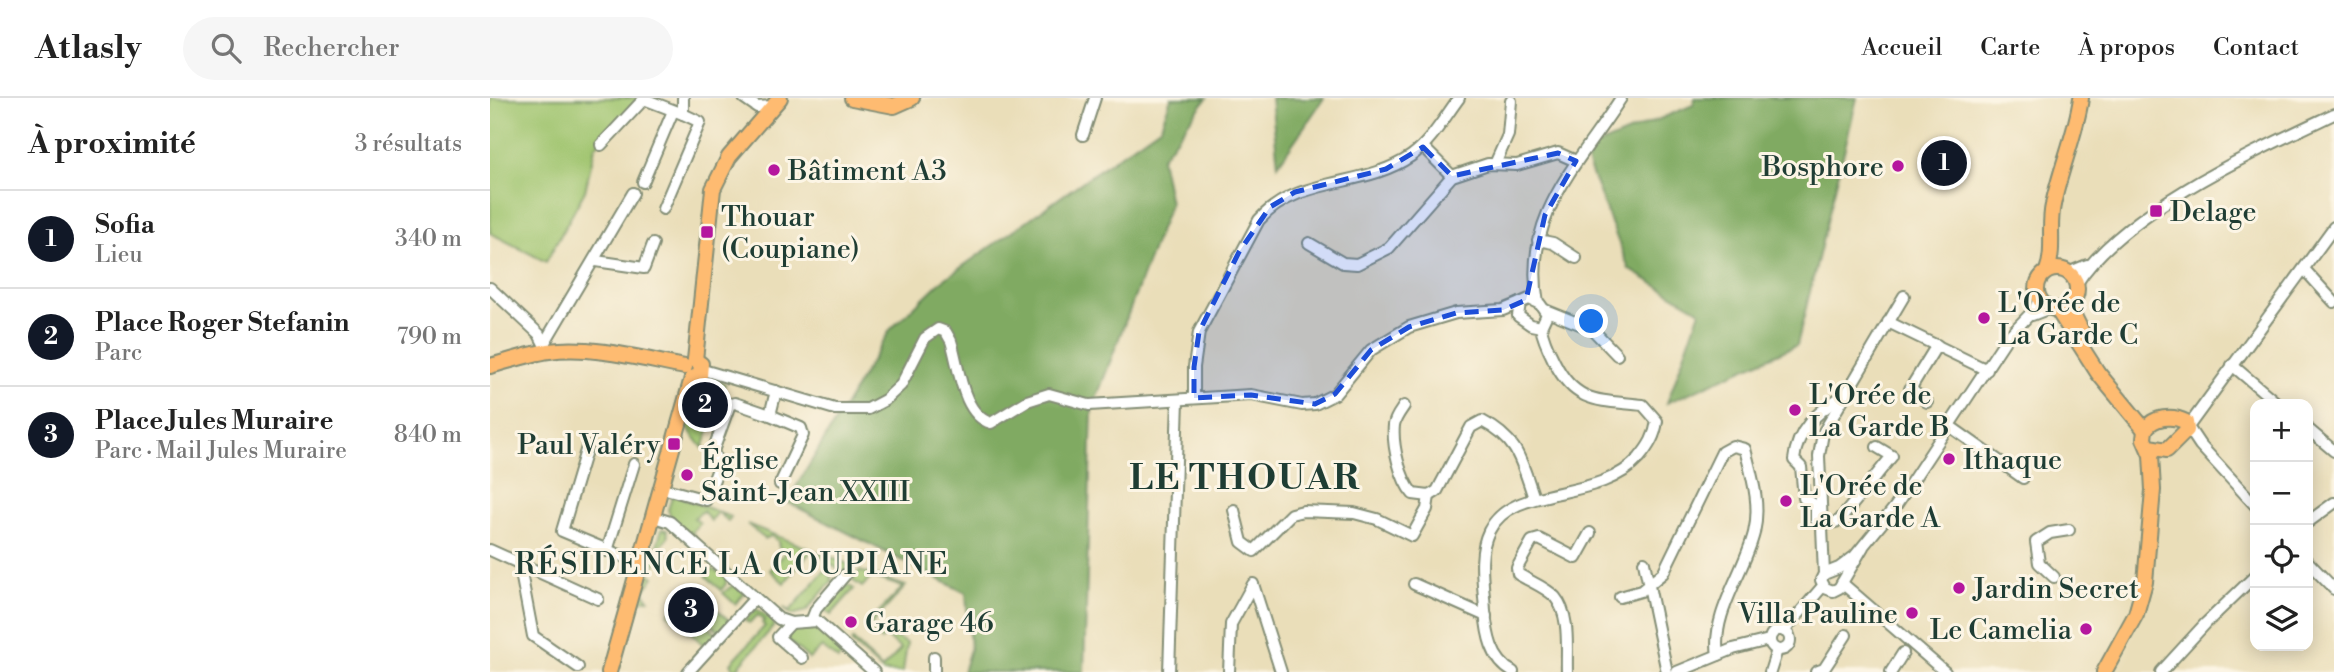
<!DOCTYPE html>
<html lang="fr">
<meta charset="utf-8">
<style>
body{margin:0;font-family:"Libre Bodoni",serif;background:#f6f6f6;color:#222}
.controls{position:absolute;right:21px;bottom:21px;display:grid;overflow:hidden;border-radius:14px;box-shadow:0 4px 18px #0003}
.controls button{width:63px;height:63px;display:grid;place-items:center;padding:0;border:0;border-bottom:2px solid #e0e0e0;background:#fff;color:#222;font:35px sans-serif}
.you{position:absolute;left:1102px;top:224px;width:24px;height:24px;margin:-18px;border:5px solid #fff;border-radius:50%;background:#1a73e8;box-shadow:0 0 0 10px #1a73e833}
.badge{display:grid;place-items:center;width:46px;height:46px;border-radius:50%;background:#111827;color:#fff;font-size:23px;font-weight:700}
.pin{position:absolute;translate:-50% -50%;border:4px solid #fff;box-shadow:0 2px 7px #0006}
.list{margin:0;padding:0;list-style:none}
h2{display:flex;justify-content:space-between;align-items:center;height:91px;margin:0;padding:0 28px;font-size:30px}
h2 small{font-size:23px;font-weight:400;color:#767676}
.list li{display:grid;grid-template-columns:46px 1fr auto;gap:21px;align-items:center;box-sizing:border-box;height:98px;padding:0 28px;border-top:2px solid #e0e0e0}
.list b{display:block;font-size:26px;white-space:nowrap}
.list p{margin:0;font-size:23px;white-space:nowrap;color:#767676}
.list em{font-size:23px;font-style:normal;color:#767676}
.icon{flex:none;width:38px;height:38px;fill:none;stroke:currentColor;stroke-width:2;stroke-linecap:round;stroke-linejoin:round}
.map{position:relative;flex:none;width:1844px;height:574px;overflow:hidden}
header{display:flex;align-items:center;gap:42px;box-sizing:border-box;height:98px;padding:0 35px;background:#fff;border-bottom:2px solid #e0e0e0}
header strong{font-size:33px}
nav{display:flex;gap:38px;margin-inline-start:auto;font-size:24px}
.search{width:490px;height:63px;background:#f6f6f6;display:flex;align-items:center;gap:18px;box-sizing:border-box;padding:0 24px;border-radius:38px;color:#767676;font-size:26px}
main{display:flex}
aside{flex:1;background:#fff}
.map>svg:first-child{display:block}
.green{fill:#a0c56f;stroke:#608152;stroke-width:2}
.forest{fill:#80aa62;stroke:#50744b;stroke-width:2}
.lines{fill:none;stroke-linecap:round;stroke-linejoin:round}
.minor-casing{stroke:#848e76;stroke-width:14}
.major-casing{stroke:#848e76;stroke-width:18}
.minor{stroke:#fff;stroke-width:10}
.major{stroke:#febb71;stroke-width:14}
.marked{fill:#1d4ed8;fill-opacity:0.2;stroke:#1d4ed8;stroke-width:5;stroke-dasharray:14 9;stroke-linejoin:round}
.poi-dot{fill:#b5179e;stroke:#fcf5e5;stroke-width:2.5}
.labels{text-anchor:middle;stroke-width:6;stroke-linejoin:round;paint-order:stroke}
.poi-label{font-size:28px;fill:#1f3d34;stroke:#fcf5e5;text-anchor:start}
.neighbourhood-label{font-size:30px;letter-spacing:2px;fill:#1f3d34;stroke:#fcf5e5}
.district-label{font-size:35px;font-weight:bold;letter-spacing:2px;fill:#1f3d34;stroke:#fcf5e5}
</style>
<header>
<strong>Atlasly</strong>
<div class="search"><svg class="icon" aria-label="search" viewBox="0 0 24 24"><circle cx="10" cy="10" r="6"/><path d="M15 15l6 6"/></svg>Rechercher</div>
<nav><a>Accueil</a><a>Carte</a><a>À propos</a><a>Contact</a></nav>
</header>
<main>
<aside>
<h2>À proximité<small>3 résultats</small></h2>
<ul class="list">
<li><span class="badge">1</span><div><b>Sofia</b><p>Lieu</p></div><em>340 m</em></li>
<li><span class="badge">2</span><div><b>Place Roger Stefanin</b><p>Parc</p></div><em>790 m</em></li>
<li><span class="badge">3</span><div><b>Place Jules Muraire</b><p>Parc · Mail Jules Muraire</p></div><em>840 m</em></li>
</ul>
</aside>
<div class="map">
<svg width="1844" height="574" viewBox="0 0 1844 574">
<rect width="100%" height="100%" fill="#fcf5e5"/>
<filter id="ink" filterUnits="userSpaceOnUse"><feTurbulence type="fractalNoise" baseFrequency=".0143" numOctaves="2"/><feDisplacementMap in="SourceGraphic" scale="14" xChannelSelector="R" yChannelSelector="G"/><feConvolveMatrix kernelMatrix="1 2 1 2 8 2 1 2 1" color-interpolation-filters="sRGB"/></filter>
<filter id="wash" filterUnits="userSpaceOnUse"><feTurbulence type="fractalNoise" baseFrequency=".00686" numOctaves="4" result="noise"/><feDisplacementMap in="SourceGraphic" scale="28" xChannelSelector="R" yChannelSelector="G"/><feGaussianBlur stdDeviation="1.57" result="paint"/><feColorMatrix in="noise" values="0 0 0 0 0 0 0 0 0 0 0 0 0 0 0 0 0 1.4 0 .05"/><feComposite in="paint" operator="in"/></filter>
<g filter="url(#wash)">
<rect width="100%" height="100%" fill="#eadeb9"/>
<!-- green -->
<g class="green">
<polygon points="0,0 150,0 105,49 95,93 56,164 0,135"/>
<polygon points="220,281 235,286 213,350 196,328 211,285"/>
<polygon points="183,396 241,419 238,423 228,414 221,423 213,413 204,420 210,425 202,434 207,441 184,424 178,412"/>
<polygon points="257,426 360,467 353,475 322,452 294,485 280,472 295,455 289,450 288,443 281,438 275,441"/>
<polygon points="172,431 177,432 178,439 166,454 170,459 159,475 164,479 153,494 159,501 150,503"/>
<polygon points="223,471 236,479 236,486 231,492 216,478"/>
<polygon points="335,472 341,477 342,483 316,513 302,517 293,510 300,513"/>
<polygon points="370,473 416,488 380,528 417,545 413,574 393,574 361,544 363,542 392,571 411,551 395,538 391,542 375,528 413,489 382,479 372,489 362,482"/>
<polygon points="243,487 255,495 245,506 233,495"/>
<polygon points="358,487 364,491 341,517 334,511"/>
<polygon points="203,488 224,508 199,535 178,516"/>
<polygon points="225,510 240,523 230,534 215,521"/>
<polygon points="266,511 283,522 284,528 245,573 241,565 275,528 272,525 275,522 268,517 259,525 255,522"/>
<polygon points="213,523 227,537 216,549 202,536"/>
<polygon points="319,527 330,531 356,552 348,562 332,549 319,561 297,541 303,530"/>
</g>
<!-- forest -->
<g class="forest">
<polygon points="681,0 717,0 671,60 680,105 602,312 594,574 473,574 480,551 476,495 297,404 400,232 449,185 671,28"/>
<polygon points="781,0 834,0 788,67"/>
<polygon points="1205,0 1367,0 1307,247 1177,305 1210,213 1139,171 1093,53 1203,7"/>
</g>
</g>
<g filter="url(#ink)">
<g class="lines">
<!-- minor casing -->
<g class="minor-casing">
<g id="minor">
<polyline points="254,0 267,9 283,8"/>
<polyline points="593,37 605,0"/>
<polyline points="111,47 154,1 193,16 193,0"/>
<polyline points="933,49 962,78"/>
<polyline points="1005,66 1018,37 1021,3"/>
<polyline points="153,84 183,13"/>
<polyline points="173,111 210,24 193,16"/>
<polyline points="1048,142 1063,145 1086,160"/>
<polyline points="819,145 853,165 867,166 899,150 962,78 998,66 1027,67 1068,55 1086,63"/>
<polyline points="106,163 154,170 163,146"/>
<polyline points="1814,171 1844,204"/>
<polyline points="1580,174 1597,167"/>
<path d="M1587,185C1634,112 1766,53 1844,16"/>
<polyline points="0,190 49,236 55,248"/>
<polygon points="1039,201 1050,206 1057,216 1051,229 1041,227 1028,218 1030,205"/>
<path d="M1048,205C1032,118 1088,67 1131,0"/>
<polyline points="1055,212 1102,231 1127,257"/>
<polyline points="1542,217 1560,210"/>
<polyline points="1398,224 1497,272"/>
<polyline points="55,244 143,95"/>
<polyline points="1742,267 1788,306"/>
<path d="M213,272L345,311H378L395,302L411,287L435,240L448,231L456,234L461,243C469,268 472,317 501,325L537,303L559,296L599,307L761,297L812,307L825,306L845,296L881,252L919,229L966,215L1013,212L1030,205"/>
<path d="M704,300V269L709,234L769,122C809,77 873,91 921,58C941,44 954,20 969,0"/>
<polyline points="1437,304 1420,291 1447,247"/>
<path d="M914,308C910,314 905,320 904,327C902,347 910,381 923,396L939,398L947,393L981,329L992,323C1029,342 1031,363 1044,400"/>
<polyline points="280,317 311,330 313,337 290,386"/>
<polyline points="1461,329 1533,380"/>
<polyline points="1818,331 1844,353"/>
<polyline points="97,349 72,433 151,466"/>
<polyline points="172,390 216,402 229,368 223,353 240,306 245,305 280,317 286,293"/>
<polyline points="1765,407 1710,347 1698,329 1844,129"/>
<polyline points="744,412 752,444 764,453 801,416 813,413 864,415 887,421 922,438 937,411 939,398"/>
<polyline points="164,419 180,424 289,521 301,525 327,523 384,574"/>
<path d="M1326,422V408L1314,400L1311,369L1304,362C1307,332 1326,315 1351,299"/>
<polyline points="1818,424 1844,405"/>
<polyline points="1333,427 1349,423 1402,358 1387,349"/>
<polyline points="1373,449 1349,490 1343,493 1335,490 1331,482 1334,476 1349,470 1365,458 1405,409 1516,241 1545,211 1549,200"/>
<polyline points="0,452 108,501"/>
<polyline points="117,453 144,366"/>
<polyline points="1154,464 1177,574"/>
<polyline points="1818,464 1844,491"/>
<polyline points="34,467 32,480 43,538 88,569"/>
<polyline points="1334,476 1329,358 1333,335 1414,198"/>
<polyline points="1564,479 1549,465 1546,444 1560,435 1579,432"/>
<polyline points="1352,485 1455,574"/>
<polyline points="924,486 996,518"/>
<path d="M1130,499L1151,493L1173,475L1232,354L1243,348L1255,351C1262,379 1271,406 1264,435C1254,475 1221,516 1228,557"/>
<polyline points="322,521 326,511 355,477"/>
<polyline points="301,525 288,539 312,560"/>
<circle cx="1290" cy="542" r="10"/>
<polyline points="1294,533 1333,488"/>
<polyline points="198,574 265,500"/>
<polyline points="444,574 444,559"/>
<polyline points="679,574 688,302"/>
<polyline points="739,574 741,526 763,486 791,574"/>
<path d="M1023,574C1001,562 997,536 995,513C994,488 987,457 999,433C1023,384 1107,406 1149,360C1159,348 1165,338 1167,323L1153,307C1111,302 1086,307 1065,265C1059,253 1053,242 1051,229"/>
<path d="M1077,574C1076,551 1081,518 1065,499C1057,490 1039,483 1028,476L1027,470L1042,443L1049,441L1086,460L1100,435"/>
<polyline points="1187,574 1243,551 1279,542"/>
<polyline points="1280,574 1287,552"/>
<polyline points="1326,574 1334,571 1356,537"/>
<polyline points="1401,574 1413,555"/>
<polyline points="1671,574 1716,525 1765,478"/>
</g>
</g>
<!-- major casing -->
<g class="major-casing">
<g id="major">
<polyline points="362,0 404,8 422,0"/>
<circle cx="1567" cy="191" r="20"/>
<path d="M1557,173C1565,152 1558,129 1563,107C1570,71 1586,37 1591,0"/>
<polyline points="1583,204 1584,218 1591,232"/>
<polyline points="1567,211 1608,275 1655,332"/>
<polyline points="205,262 223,91 239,59 290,0"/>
<path d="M0,268C19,263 39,256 59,253C102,247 152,261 195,269"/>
<polyline points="202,280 210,277 211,266 205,262"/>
<polyline points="119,574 202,280"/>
<path d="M1614,574L1646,516L1655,484L1663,392L1661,357L1654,341L1655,332C1663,318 1683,317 1696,324L1697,332L1677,352L1659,349"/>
</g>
</g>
<!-- minor -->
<use href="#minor" class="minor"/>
<!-- major -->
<use href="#major" class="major"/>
</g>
</g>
<!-- marked area -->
<path class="marked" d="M933,49L962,78L1068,55L1086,63L1055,117L1036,202L1013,212L966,215L919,229L881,252L845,296L825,306L761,297L704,300V269L709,234L749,154L780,109L805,94L896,71Z"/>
<!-- markers -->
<g class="poi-dot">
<circle cx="1408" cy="68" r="7"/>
<circle cx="284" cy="72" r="7"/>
<rect x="1659" y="106" width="14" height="14" rx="3.5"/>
<rect x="210" y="127" width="14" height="14" rx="3.5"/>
<circle cx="1494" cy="220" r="7"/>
<circle cx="1305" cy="312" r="7"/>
<rect x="177" y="339" width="14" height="14" rx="3.5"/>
<circle cx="1459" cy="361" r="7"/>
<circle cx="197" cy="377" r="7"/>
<circle cx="1296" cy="403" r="7"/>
<circle cx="1469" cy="490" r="7"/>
<circle cx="1422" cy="515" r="7"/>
<circle cx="361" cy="524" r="7"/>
<circle cx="1596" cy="531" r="7"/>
</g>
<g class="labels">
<!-- poi labels -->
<g class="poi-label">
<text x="1394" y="78" text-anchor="end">Bosphore</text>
<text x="298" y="82">Bâtiment A3</text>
<text x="1680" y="123">Delage</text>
<text x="231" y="128">Thouar<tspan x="231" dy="32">(Coupiane)</tspan></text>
<text x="1508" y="214">L'Orée de<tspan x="1508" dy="32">La Garde C</tspan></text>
<text x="1319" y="306">L'Orée de<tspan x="1319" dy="32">La Garde B</tspan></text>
<text x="170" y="356" text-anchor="end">Paul Valéry</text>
<text x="211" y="371">Église<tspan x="211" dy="32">Saint-Jean XXIII</tspan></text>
<text x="1473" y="371">Ithaque</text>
<text x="1310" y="397">L'Orée de<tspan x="1310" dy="32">La Garde A</tspan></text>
<text x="1483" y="500">Jardin Secret</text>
<text x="1408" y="525" text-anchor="end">Villa Pauline</text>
<text x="375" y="534">Garage 46</text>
<text x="1582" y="541" text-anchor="end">Le Camelia</text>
</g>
<!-- neighbourhood labels -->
<g class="neighbourhood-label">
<text x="242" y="476">RÉSIDENCE LA COUPIANE</text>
</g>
<!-- district labels -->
<g class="district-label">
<text x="755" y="391">LE THOUAR</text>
</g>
</g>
</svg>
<div class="controls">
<button>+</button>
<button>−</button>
<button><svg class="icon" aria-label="locate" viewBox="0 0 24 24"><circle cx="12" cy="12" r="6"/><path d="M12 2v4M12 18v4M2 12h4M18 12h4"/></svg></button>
<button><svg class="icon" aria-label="layers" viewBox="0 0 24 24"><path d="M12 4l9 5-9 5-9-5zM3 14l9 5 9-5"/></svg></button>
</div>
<div class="you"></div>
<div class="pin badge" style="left:1454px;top:65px">1</div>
<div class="pin badge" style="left:215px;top:307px">2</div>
<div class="pin badge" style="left:201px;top:512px">3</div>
</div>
</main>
